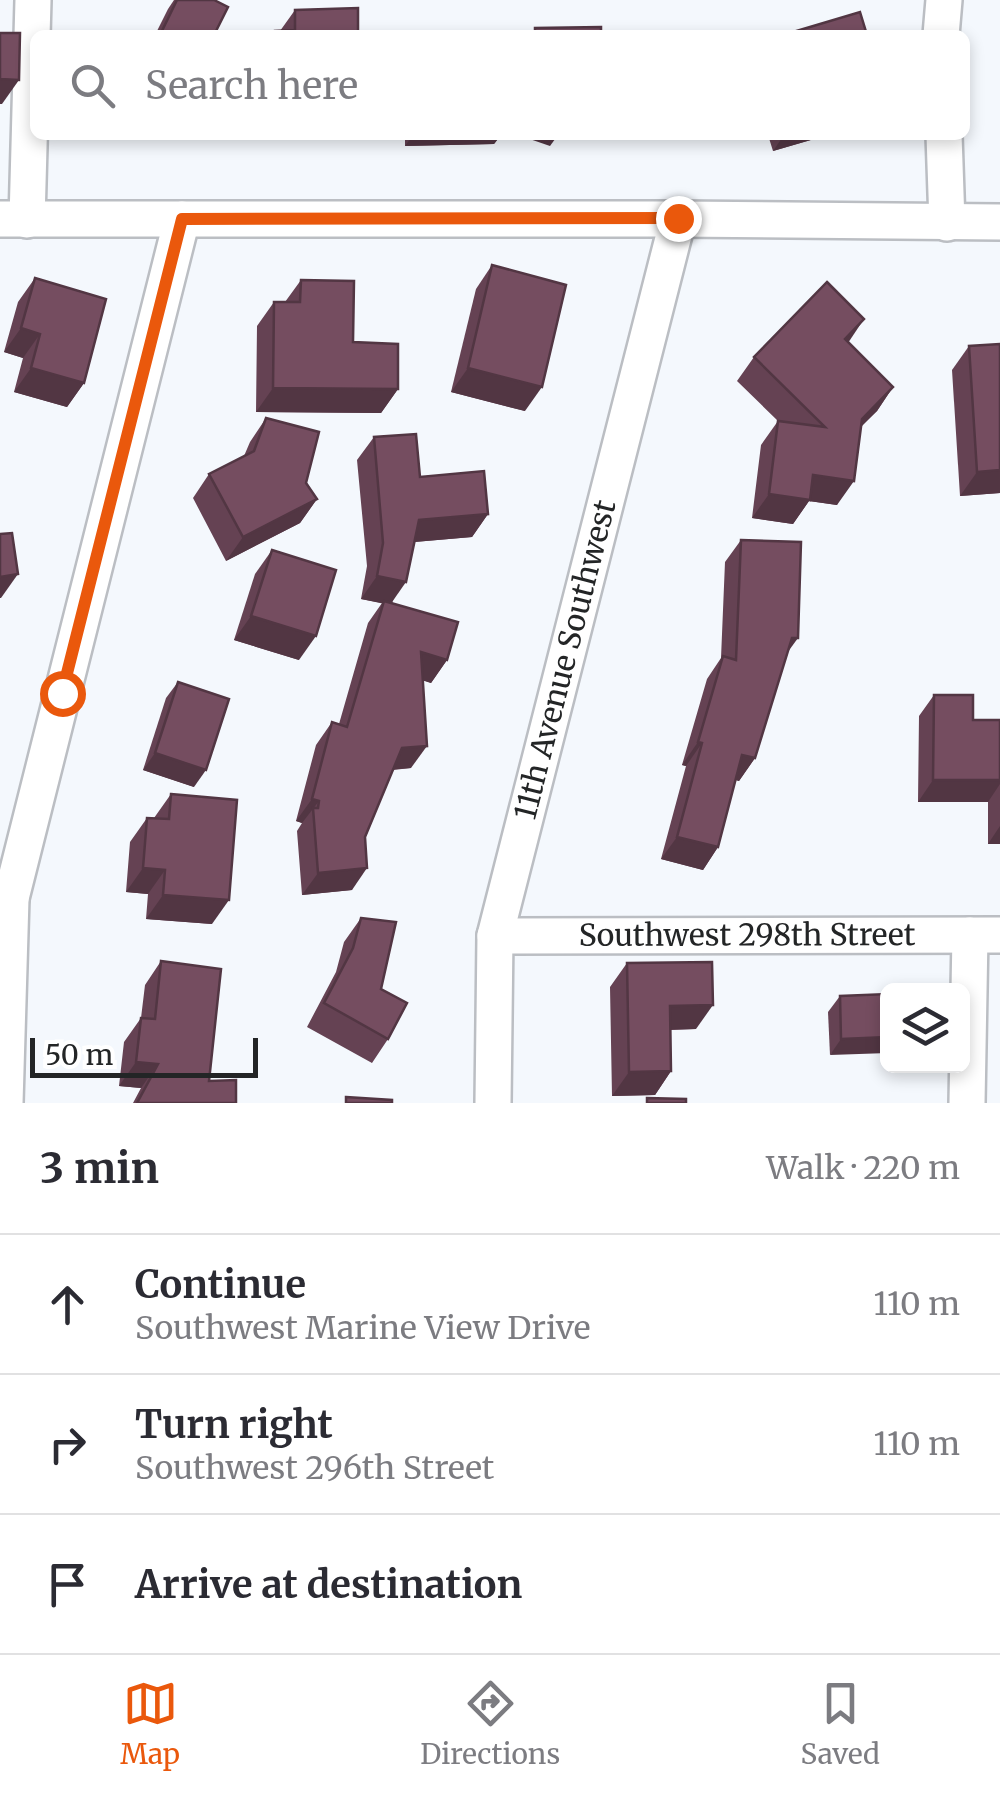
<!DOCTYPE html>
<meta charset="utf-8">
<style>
body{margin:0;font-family:Merriweather,serif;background:#f2f2f3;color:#2b2b33}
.controls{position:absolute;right:30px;bottom:30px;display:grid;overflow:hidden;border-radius:15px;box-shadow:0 5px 15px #0003}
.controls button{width:90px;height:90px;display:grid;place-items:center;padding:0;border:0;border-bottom:2px solid #e1e1e2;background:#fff;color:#2b2b33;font:50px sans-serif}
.scale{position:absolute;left:30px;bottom:25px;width:228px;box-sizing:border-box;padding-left:10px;border:5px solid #232526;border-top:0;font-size:28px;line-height:35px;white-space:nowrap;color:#232526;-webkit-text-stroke:8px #fff;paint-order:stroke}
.stop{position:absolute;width:30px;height:30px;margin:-22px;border:8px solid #ea580c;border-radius:50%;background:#fff}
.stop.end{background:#ea580c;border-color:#fff;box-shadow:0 2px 10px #0008}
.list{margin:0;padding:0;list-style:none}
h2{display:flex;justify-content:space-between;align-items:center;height:130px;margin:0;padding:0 40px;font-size:42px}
h2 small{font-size:32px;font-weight:400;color:#7c7c81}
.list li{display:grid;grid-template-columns:65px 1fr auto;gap:30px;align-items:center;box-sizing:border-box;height:140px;padding:0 40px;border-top:2px solid #e1e1e2}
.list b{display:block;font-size:38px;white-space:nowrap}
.list p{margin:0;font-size:32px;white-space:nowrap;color:#7c7c81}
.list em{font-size:32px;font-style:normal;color:#7c7c81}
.icon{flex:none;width:55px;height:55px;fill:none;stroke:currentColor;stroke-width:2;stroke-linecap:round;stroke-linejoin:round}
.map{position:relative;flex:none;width:1000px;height:1103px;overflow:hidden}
.search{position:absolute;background:#fff;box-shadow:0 5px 15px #0003;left:30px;right:30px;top:30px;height:110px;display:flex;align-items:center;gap:25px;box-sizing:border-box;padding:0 35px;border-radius:15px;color:#7c7c81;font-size:38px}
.sheet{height:550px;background:#fff}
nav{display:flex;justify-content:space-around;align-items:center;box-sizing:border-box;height:140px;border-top:2px solid #e1e1e2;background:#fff;font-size:28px;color:#7c7c81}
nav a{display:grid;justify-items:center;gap:5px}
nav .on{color:#ea580c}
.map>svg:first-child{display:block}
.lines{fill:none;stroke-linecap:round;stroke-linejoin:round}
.minor-casing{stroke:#bbbec3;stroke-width:40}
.minor{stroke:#fff;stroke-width:35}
.wall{fill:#654253}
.shaded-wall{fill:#523643}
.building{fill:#754d60;stroke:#523643;stroke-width:2.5}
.route{stroke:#ea580c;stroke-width:12}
.labels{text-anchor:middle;stroke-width:10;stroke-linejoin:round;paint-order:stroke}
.street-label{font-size:30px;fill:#232526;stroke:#fff}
</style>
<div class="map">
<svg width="1000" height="1103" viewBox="0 0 1000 1103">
<rect width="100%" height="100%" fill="#f4f8fd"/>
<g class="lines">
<!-- minor casing -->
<g class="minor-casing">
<g id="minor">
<polyline points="941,35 944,0"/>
<polyline points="944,135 947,223"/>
<polyline points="0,219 678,219 1000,222"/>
<polyline points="27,220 33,0"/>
<polyline points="0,913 11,898 182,219"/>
<path id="s1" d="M495,936L1000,935"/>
<polyline points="5,1103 11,898"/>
<path id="s2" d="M493,1103L495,936L678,219"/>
<polyline points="967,1103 970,935"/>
</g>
</g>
<!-- minor -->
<use href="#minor" class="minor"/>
</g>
<!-- wall -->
<g class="wall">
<polygon points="174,0 214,0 214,35 155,35 168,9"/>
<polygon points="295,10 358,35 272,35 275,31 280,31"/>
<polygon points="405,135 501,135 494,144 405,146"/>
<polygon points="768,135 822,135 821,137 773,151"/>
<polygon points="492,265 525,411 451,392 476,289"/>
<polygon points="35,278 84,383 67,407 14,392 23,358 4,352 18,302"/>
<polygon points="301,280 353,342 398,389 381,413 256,412 257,326 274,302 285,302"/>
<polygon points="848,342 893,387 877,411 861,426 837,505 809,501 793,524 752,518 761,445 778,421 737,381 754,357"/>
<polygon points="1000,344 1000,493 960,496 952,370 969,346"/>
<polygon points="266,418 317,499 300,523 226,561 193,498 209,474 244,456 250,442"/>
<polygon points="374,437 420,477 488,514 472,537 414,542 392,603 447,660 431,683 423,680 411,768 393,770 365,837 352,890 302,895 297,831 302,823 296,821 316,745 332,722 339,724 368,623 382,603 361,599 367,566 357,460"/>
<polygon points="741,540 787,654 755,758 739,781 736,780 718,847 703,870 661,859 686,766 682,765 707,679 721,658 725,562"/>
<polygon points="272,550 299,660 234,640 255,574"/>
<polygon points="178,682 194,787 143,770 166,698"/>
<polygon points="934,695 973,720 1000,720 1000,844 988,844 988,802 918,802 919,716"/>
<polygon points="171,794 212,924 146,919 148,894 126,892 130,842 147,818 154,818"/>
<polygon points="361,918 381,989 388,1039 372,1063 307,1027 336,972 344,942"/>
<polygon points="161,961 209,1081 236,1103 133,1103 141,1088 119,1086 124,1042 141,1018 145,985"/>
<polygon points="627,963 696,1029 671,1030 671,1071 655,1095 612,1096 610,987"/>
<polygon points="888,994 830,1055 828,1012 840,996"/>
</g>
<!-- shaded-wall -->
<g class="shaded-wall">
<polygon points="0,79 19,80 2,104 0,104"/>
<polygon points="262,135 302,135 300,138 259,139"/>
<polygon points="413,135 501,135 494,144 405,146"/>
<polygon points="518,135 558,135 550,146"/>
<polygon points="678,135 715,135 714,137 677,136"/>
<polygon points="784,135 822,135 821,137 773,151"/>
<polygon points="864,319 848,343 845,339"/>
<polygon points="21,328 40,334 23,358 4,352"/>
<polygon points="31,368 84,383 67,407 14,392"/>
<polygon points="468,368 542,387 525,411 451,392"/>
<polygon points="893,387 877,411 845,443 862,419"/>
<polygon points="273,388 398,389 381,413 256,412"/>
<polygon points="1000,470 1000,493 960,496 977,472"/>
<polygon points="813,475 854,481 837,505 809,501 793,524 752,518 769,494"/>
<polygon points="317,499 300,523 226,561 243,537"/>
<polygon points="488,514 472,537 403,543 419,520"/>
<polygon points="18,574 1,598 0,598 0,577"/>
<polygon points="377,576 406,582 390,605 361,599"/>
<polygon points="251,616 316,636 299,660 234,640"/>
<polygon points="792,638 798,638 782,660"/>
<polygon points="421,652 447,660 431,683 405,675"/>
<polygon points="698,742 702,743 686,766 682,765"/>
<polygon points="427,746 411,768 386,770 402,748"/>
<polygon points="155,753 206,770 194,787 143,770"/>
<polygon points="742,755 755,758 739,781 726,777"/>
<polygon points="933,780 1000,780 1000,784 988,802 918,802"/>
<polygon points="312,799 319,801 302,823 296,821"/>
<polygon points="1000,826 1000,844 988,844"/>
<polygon points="677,837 718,847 703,870 661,859"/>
<polygon points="143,868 165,870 148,894 126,892"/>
<polygon points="367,868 352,890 302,895 318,873"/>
<polygon points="163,895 229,900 212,924 146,919"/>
<polygon points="713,1005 696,1029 654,1030 670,1006"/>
<polygon points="888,1037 888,1053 830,1055 841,1039"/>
<polygon points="136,1062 158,1064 141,1088 119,1086"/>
<polygon points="671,1071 655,1095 612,1096 629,1072"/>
</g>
<!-- building -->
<g class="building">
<polygon points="177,0 214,0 228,7 214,35 160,35"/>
<polygon points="358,8 358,35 275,35 275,31 295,30 295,10"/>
<polygon points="860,12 867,35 783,35"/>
<polygon points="601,27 601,35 535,35 535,28"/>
<polygon points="673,32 756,33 756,35 673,35"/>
<polygon points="0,33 20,33 19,80 0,79"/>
<polygon points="492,265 566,285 542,387 468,368"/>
<polygon points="35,278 106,299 84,383 31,368 40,334 21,328"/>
<polygon points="301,280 354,281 353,342 398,344 398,389 273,388 274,302 300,302"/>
<polygon points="827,282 864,319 845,339 893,387 862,419 854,481 813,475 810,500 769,494 778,421 825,427 754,357"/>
<polygon points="1000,344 1000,470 977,472 969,346"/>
<polygon points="266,418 319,432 306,483 317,499 243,537 209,474 254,451"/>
<polygon points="416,434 420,477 484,471 488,514 419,520 406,582 377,576 383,543 374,437"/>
<polygon points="12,533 18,574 0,577 0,534"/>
<polygon points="741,540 801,542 798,638 792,638 755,758 742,755 718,847 677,837 702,743 698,742 723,656 736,660"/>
<polygon points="272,550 336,570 316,636 251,616"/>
<polygon points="384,601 458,622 447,660 421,652 427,746 402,748 365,837 367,868 318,873 313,808 318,808 319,801 312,799 332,722 347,727"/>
<polygon points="178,682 229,699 206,770 155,753"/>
<polygon points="934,695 973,695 973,720 1000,720 1000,780 933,780"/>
<polygon points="171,794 237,800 229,900 163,895 165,870 143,868 147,818 169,819"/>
<polygon points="361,918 396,922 381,989 407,1003 388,1039 324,1003 353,948"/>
<polygon points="161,961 221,969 209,1081 236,1080 236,1103 137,1103 158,1064 136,1062 141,1018 155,1019"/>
<polygon points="712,962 713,1005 670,1006 671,1071 629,1072 627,963"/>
<polygon points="888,994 888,1037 841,1039 840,996"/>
<polygon points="346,1097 392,1100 392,1103 346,1103"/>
<polygon points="647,1098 686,1099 686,1103 647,1103"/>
</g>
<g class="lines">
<!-- route -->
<polyline class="route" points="62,693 182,219 678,218"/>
</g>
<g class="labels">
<!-- street labels -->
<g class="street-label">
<text dy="10" stroke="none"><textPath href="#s2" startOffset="452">11th Avenue Southwest</textPath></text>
<text dy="10" stroke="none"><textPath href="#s1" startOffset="252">Southwest 298th Street</textPath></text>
</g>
</g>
</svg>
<div class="controls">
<button><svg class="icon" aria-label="layers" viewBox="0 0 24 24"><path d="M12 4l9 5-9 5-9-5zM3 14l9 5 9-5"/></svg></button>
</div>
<div class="scale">50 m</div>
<div class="stop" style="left:62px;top:693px"></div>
<div class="stop end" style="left:678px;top:218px"></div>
<div class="search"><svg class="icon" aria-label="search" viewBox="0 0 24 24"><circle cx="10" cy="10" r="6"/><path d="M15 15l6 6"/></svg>Search here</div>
</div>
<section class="sheet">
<h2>3 min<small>Walk · 220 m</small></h2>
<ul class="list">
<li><svg class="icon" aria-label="ahead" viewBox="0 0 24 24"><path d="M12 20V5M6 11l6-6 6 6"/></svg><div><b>Continue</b><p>Southwest Marine View Drive</p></div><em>110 m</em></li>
<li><svg class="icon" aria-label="right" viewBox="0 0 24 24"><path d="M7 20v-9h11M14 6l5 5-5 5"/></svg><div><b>Turn right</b><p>Southwest 296th Street</p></div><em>110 m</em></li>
<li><svg class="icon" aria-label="arrive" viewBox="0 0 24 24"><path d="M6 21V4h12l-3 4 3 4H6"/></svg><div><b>Arrive at destination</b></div></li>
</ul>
</section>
<nav>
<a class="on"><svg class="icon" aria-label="map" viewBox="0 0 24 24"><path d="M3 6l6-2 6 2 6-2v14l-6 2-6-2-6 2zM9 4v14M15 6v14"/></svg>Map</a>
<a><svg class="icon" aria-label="directions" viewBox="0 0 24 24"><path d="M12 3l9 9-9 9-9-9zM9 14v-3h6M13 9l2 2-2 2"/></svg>Directions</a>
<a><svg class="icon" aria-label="saved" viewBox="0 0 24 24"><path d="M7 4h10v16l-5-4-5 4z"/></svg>Saved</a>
</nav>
